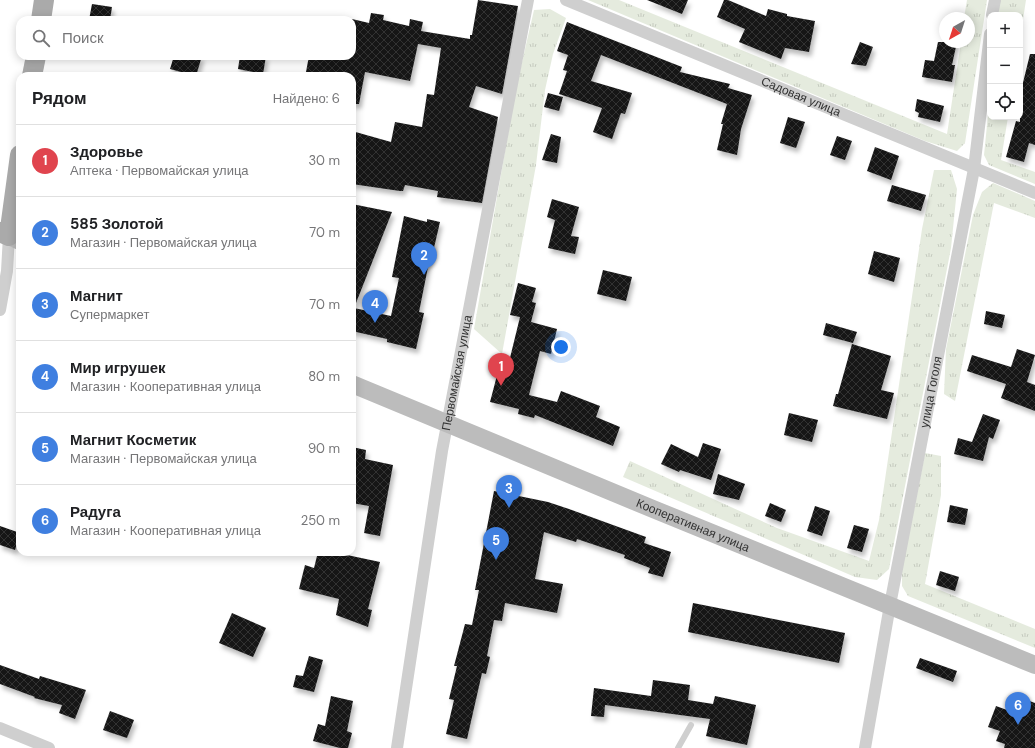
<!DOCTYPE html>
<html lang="ru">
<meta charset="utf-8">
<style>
body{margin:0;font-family:"DM Sans",sans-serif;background:#f2f2f2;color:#202124}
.controls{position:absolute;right:12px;top:12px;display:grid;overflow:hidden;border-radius:8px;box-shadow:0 2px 10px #0003}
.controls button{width:36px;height:36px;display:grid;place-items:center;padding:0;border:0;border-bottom:1px solid #e0e0e0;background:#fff;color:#202124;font:20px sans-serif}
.compass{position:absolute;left:939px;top:12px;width:36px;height:36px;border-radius:50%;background:#fff;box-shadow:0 2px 10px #0003;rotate:219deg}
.you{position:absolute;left:561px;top:347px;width:14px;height:14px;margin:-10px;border:3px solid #fff;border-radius:50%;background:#1a73e8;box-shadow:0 0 0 6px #1a73e833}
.badge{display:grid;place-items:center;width:26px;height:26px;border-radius:50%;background:#0b8043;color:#fff;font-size:13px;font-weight:700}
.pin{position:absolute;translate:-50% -33px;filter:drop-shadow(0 1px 2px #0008)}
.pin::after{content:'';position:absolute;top:21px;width:14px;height:12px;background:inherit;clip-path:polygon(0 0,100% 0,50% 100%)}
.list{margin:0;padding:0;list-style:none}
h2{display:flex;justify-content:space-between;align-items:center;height:52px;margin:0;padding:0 16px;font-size:17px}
h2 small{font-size:13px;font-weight:400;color:#757577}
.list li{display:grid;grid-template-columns:26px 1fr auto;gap:12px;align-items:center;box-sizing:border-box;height:72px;padding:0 16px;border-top:1px solid #e0e0e0}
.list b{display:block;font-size:15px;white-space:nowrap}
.list p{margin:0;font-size:13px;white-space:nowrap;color:#757577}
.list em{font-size:13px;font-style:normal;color:#757577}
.icon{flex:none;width:22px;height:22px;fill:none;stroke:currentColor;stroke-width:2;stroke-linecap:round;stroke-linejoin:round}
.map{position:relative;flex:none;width:1035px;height:748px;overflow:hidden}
.search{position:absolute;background:#fff;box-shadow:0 2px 10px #0003;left:16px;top:16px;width:340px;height:44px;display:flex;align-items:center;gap:10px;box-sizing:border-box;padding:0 14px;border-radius:12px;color:#757577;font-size:15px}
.panel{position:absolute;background:#fff;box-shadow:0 2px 10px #0003;left:16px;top:72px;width:340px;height:484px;border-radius:12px}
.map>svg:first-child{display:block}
.grass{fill:url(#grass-tufts)}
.building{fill:url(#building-cross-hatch);filter:url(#shadow)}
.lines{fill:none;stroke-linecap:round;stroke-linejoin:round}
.lane{stroke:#cfcfcf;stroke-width:6}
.street{stroke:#cfcfcf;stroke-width:12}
.secondary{stroke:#bcbcbc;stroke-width:18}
.primary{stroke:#aaa;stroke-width:20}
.labels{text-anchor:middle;stroke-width:4;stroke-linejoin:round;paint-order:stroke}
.street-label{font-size:12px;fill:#323232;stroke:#fff}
</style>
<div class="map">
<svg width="1035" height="748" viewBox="0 0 1035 748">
<defs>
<pattern id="grass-tufts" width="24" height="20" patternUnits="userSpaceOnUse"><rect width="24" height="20" fill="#e5ebde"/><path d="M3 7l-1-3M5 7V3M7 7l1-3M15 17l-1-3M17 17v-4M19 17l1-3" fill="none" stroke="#c5cabf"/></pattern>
<pattern id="building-cross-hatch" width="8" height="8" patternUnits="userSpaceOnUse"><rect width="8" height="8" fill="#191919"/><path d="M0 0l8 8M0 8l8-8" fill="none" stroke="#323232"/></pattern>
<filter id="shadow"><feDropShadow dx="2.5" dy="4.5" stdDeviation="2" flood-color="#0004"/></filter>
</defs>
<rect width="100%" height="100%" fill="#fff"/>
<!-- grass -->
<g class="grass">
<polygon points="588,0 619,0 947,134 961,42 969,42 969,18 964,18 967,0 987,0 965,143 957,151 925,141"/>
<polygon points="1000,0 1026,0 1020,39 1020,15 998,15"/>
<polygon points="550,9 566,18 553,54 545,90 536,165 502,354 474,329 516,88 534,10"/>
<polygon points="990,95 990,117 1008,117 1001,160 1035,172 1035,184 989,165 984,155"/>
<polygon points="934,170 951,170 957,189 951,248 889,569 877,580 855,577 623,477 630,461 777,528 869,561 879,520 922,229"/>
<polygon points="993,183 1035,201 1035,218 994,203 955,401 944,394 946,349 973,215 982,192"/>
<polygon points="925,453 941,456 941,495 925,584 1035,629 1035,648 908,596 902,586 902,570"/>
</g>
<!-- building -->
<g class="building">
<polygon points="478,0 518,6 502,94 476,86 469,107 498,117 482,203 437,197 438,191 405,185 403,191 400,191 352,184 352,131 391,142 395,122 422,127 427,94 434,95 441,48 418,44 410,81 365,72 359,104 352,104 352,76 328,76 306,72 309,56 352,56 352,19 369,23 371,13 384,15 383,20 409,26 410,19 423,22 421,31 470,39 470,35 472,35"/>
<polygon points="647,0 688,0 682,14"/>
<polygon points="724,0 728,0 766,16 768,9 787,14 787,16 815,21 809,52 785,48 781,59 739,42 745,29 717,17"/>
<polygon points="92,4 112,7 110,20 89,20"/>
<polygon points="567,22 682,67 680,72 730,84 728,88 752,95 741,129 737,155 717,150 723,124 721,124 727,104 601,55 591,81 632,93 625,114 621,113 612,139 593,132 602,108 559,94 567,71 563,70 568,55 557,51"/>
<polygon points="860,42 873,47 866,66 851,64"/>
<polygon points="938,42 957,42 952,65 955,65 952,82 922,77 925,60 934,61"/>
<polygon points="1030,54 1035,54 1035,145 1029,143 1024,162 1006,157 1016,121 1020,122 1020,95"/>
<polygon points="174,56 202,56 196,76 170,69"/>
<polygon points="240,56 266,56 263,74 238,69"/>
<polygon points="548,93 563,97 559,111 544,107"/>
<polygon points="917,99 944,106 940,122 918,117 919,113 915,111"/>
<polygon points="788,117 805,122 796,148 780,143"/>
<polygon points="551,134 561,137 557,163 542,160"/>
<polygon points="837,136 852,141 845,160 830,155"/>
<polygon points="875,147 899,156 891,180 867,171"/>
<polygon points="892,185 926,195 921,211 887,201"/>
<polygon points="552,199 579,207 571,236 579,237 575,254 548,248 555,220 547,217"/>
<polygon points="352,204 392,212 354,308 391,316 399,278 392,277 404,216 427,222 427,219 440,222 433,252 431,252 419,312 424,313 416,349 387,342 387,339 352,331"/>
<polygon points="874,251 900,258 894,282 868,274"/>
<polygon points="603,270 632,277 626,301 597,294"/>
<polygon points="518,283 536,288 532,302 536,303 531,322 557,329 551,354 540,351 529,395 557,402 561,391 600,406 596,417 620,427 613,446 535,415 534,418 518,414 519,409 490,402 500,364 508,366 520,317 510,315"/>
<polygon points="986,311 1005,315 1002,328 984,324"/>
<polygon points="826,323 857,332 853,343 823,335"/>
<polygon points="852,344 891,356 881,390 894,393 887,419 833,406 836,394 838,394"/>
<polygon points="1017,349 1035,355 1027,382 1035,385 1035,411 1001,398 1006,384 967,371 972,355 1011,367"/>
<polygon points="789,413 818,420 812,442 784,435"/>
<polygon points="983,414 1000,420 993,439 989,437 983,461 954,454 958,438 972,442"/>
<polygon points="703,443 721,449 711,480 680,470 679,472 661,464 671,444 698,457"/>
<polygon points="352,447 366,450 365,459 393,465 380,536 364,533 369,506 352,503"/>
<polygon points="718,474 745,484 739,500 713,494"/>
<polygon points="494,491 548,502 569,509 646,537 644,543 671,552 663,577 648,573 650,568 624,558 625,555 577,539 576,542 544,532 535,579 563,584 557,613 505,603 502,621 494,620 487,656 490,657 486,674 482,673 467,739 446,734 454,700 449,699 457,666 454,666 465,624 472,625 479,590 475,590"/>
<polygon points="770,503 786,510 781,522 765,516"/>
<polygon points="950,505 968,509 965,525 947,522"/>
<polygon points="815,506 830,511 822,536 807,531"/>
<polygon points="854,525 869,529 862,552 847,548"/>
<polygon points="0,526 20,533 15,550 0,545"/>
<polygon points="318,552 333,552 380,562 368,609 372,610 368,627 336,615 339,599 299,589 305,565 314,568"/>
<polygon points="940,571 959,577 955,591 936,585"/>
<polygon points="693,603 845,633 839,663 688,632"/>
<polygon points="232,613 266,628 253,657 219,643"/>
<polygon points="309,656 323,660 314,692 293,687 296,675 303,676"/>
<polygon points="920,658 957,671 953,682 916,668"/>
<polygon points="0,665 39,679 40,676 86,690 75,719 59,713 62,705 34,698 35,697 0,684"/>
<polygon points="653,680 690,685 688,700 713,704 715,696 756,705 747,745 706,736 710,719 605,705 604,717 591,716 594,688 651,696"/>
<polygon points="1013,695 1035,703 1035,748 1004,748 1005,744 996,741 1000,731 988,727 996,706 1007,710"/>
<polygon points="331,696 353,701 347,731 352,733 348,748 340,748 313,741 318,724 325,726"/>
<polygon points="110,711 134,720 127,738 103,730"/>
</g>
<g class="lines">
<!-- lane -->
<polyline class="lane" points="678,748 691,725"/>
<!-- street -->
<g class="street">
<path id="s1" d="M566,0L1035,193"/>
<polyline points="992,15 995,0"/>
<polyline points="0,310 7,271 9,236"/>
<polyline points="0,728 49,748"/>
<path id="s2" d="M397,748L442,451L528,0"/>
<path id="s3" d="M865,748L890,605L974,169L990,34"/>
</g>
<!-- secondary -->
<g class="secondary">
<polyline points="9,236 20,241"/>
<path id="s4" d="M352,384L653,509L1035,665"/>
</g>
<!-- primary -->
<g class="primary">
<polyline points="41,20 44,0"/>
<polyline points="32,76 36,56"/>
<polyline points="0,232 9,236 20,155"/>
</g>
</g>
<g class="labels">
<!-- street labels -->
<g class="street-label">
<text dy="4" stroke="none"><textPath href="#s1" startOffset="254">Садовая улица</textPath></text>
<text dy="4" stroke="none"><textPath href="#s2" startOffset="380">Первомайская улица</textPath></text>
<text dy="4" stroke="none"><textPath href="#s3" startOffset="362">улица Гоголя</textPath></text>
<text dy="4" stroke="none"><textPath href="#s4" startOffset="369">Кооперативная улица</textPath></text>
</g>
</g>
</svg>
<div class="controls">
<button>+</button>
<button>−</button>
<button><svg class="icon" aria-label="locate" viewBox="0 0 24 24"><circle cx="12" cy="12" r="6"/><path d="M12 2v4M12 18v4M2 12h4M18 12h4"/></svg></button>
</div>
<svg class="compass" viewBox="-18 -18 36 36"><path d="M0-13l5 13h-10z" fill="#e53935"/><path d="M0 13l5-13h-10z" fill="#757577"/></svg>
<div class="you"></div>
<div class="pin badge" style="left:501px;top:386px;background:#e0444e">1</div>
<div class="pin badge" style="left:424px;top:275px;background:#3f7fe0">2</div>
<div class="pin badge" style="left:509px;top:508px;background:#3f7fe0">3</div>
<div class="pin badge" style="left:375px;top:323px;background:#3f7fe0">4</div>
<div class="pin badge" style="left:496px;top:560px;background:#3f7fe0">5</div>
<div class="pin badge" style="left:1018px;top:725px;background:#3f7fe0">6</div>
<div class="search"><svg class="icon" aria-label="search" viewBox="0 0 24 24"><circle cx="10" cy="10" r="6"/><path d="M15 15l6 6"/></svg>Поиск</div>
<section class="panel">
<h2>Рядом<small>Найдено: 6</small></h2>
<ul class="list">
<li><span class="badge" style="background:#e0444e">1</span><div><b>Здоровье</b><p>Аптека · Первомайская улица</p></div><em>30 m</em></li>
<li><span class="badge" style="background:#3f7fe0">2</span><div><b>585 Золотой</b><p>Магазин · Первомайская улица</p></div><em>70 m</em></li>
<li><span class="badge" style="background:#3f7fe0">3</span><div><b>Магнит</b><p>Супермаркет</p></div><em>70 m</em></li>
<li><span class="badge" style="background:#3f7fe0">4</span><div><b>Мир игрушек</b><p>Магазин · Кооперативная улица</p></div><em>80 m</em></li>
<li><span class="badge" style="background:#3f7fe0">5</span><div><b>Магнит Косметик</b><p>Магазин · Первомайская улица</p></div><em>90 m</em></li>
<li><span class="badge" style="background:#3f7fe0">6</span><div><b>Радуга</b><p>Магазин · Кооперативная улица</p></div><em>250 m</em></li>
</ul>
</section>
</div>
